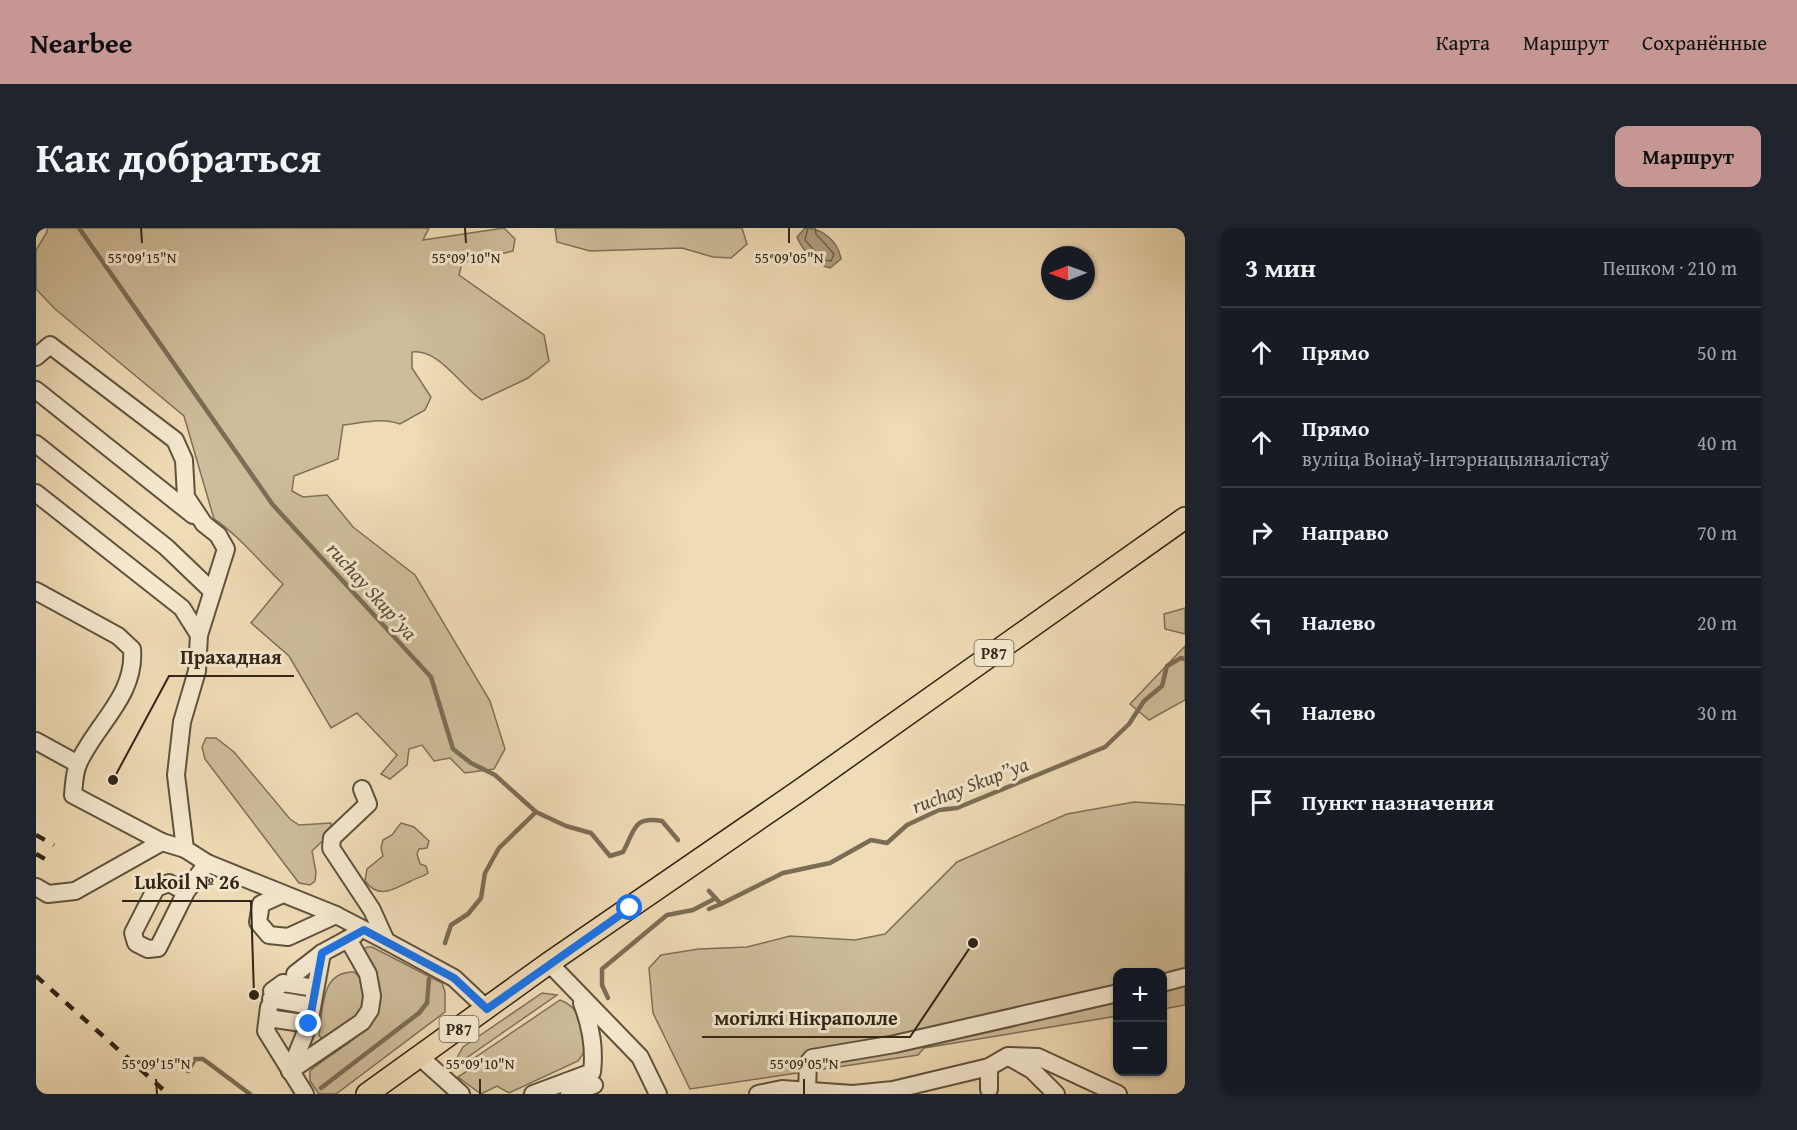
<!DOCTYPE html>
<html lang="ru">
<meta charset="utf-8">
<style>
body{margin:0;font-family:"Gentium Book Plus",serif;background:#20242c;color:#f1f3f6}
.controls{position:absolute;right:18px;bottom:18px;display:grid;overflow:hidden;border-radius:12px;box-shadow:0 2px 4px #0004}
.controls button{width:54px;height:54px;display:grid;place-items:center;padding:0;border:0;border-bottom:2px solid #363941;background:#171b24;color:#f1f3f6;font:30px sans-serif}
.compass{position:absolute;left:1005px;top:18px;width:54px;height:54px;border-radius:50%;background:#171b24;box-shadow:0 2px 4px #0004;rotate:269deg}
.stop{position:absolute;width:18px;height:18px;margin:-14px;border:4px solid #1a73e8;border-radius:50%;background:#fff}
.stop.end{background:#1a73e8;border-color:#fff;box-shadow:0 2px 6px #0008}
.list{margin:0;padding:0;list-style:none}
h2{display:flex;justify-content:space-between;align-items:center;height:78px;margin:0;padding:0 24px;font-size:26px}
h2 small{font-size:20px;font-weight:400;color:#9ea1a6}
.list li{display:grid;grid-template-columns:39px 1fr auto;gap:18px;align-items:center;box-sizing:border-box;height:90px;padding:0 24px;border-top:2px solid #363941}
.list b{display:block;font-size:22px;white-space:nowrap}
.list p{margin:0;font-size:20px;white-space:nowrap;color:#9ea1a6}
.list em{font-size:20px;font-style:normal;color:#9ea1a6}
.icon{flex:none;width:33px;height:33px;fill:none;stroke:currentColor;stroke-width:2;stroke-linecap:round;stroke-linejoin:round}
.map{position:relative;flex:none;width:1149px;height:866px;overflow:hidden;border-radius:12px}
header{display:flex;align-items:center;gap:36px;box-sizing:border-box;height:84px;padding:0 30px;background:#c59692;color:#111}
header strong{font-size:28px}
nav{display:flex;gap:33px;margin-inline-start:auto;font-size:21px}
.intro{display:flex;align-items:center;justify-content:space-between;box-sizing:border-box;height:144px;padding:0 36px}
h1{margin:0;font-size:42px}
.button{padding:15px 27px;border-radius:12px;background:#c59692;color:#111;font-size:21px;font-weight:700}
main{display:flex;gap:36px;padding:0 36px}
aside{flex:1;background:#171b24;border-radius:12px;box-shadow:0 2px 4px #0004}
.map>svg:first-child{display:block}
.green{fill:#cebc9a;stroke:#7e7058;stroke-width:1.5}
.water{fill:#ae9d7f;stroke:#7b6d55;stroke-width:1.5}
.lines{fill:none;stroke-linecap:round;stroke-linejoin:round}
.shore{stroke:#6e604a;stroke-width:1.5}
.stream{stroke:#7b6d55;stroke-width:4.5}
.minor-casing{stroke:#5f523d;stroke-width:20}
.major-casing{stroke:#2f2415;stroke-width:24}
.minor{stroke:#f5e8cf;stroke-width:16}
.major{stroke:#efdbb5;stroke-width:21}
.rail{stroke:#2f2415;stroke-width:4.5;stroke-dasharray:10 10;stroke-linecap:butt}
.route{stroke:#1a73e8;stroke-width:8}
.ticks{fill:none;stroke:#2f2415;stroke-width:2}
.labels{text-anchor:middle;stroke-width:6;stroke-linejoin:round;paint-order:stroke}
.shield{fill:#f5e8cf;stroke:#6a5f4d;stroke-width:1.5}
.shield-label{font-size:16px;font-weight:bold;fill:#2f2415}
.water-label{font-size:20px;font-style:italic;fill:#5b4e3a;stroke:#f5e8cf}
.ticks-label{font-size:15px;text-anchor:middle;fill:#2f2415;stroke:#f5e8cf;stroke-width:6;stroke-linejoin:round;paint-order:stroke}
.leader{fill:none;stroke:#2f2415;stroke-width:2}
.callout-dot{fill:#2f2415;stroke:#f5e8cf;stroke-width:2}
.callout-label{font-size:20px;text-anchor:middle;font-weight:bold;fill:#2f2415;stroke:#f5e8cf;stroke-width:6;stroke-linejoin:round;paint-order:stroke}
</style>
<header>
<strong>Nearbee</strong>
<nav><a>Карта</a><a>Маршрут</a><a>Сохранённые</a></nav>
</header>
<div class="intro"><h1>Как добраться</h1><a class="button">Маршрут</a></div>
<main>
<div class="map">
<svg width="1149" height="866" viewBox="0 0 1149 866">
<rect width="100%" height="100%" fill="#efdbb5"/>
<filter id="stains"><feTurbulence type="fractalNoise" baseFrequency=".00333" numOctaves="4"/><feColorMatrix values="0 0 0 0 .2 0 0 0 0 .09 0 0 0 0 .02 0 0 0 .5 -.17"/></filter>
<radialGradient id="worn" r=".72"><stop offset=".6" stop-color="#630" stop-opacity="0"/><stop offset="1" stop-color="#630" stop-opacity=".3"/></radialGradient>
<!-- green -->
<g class="green">
<path d="M11,0H393L387,12L468,0L479,11L477,23L426,35L423,47L508,107L513,133L492,150L446,172C425,159 403,120 376,124V140L395,169L389,182L364,196C345,189 327,195 307,197L302,231L258,248L256,263L267,269L291,267L317,299L379,347L454,473L469,521L458,541L429,545L414,530L398,533L386,517L373,521L371,537L354,551L345,546L361,527L321,485L295,500L253,428L215,395L247,356C226,336 201,306 178,291L148,188L19,81L0,61V22L11,4Z"/>
<polygon points="519,0 706,0 711,16 695,30 677,29 646,20 554,23 521,14"/>
<polygon points="1149,380 1149,406 1129,401 1128,386"/>
<polygon points="1149,418 1149,472 1113,492 1094,476"/>
<polygon points="170,510 180,510 198,524 254,591 263,597 295,595 295,605 276,623 280,644 279,653 274,657 263,655 169,531 166,519"/>
<polygon points="1098,574 1149,577 1149,777 1127,781 1126,744 1082,744 1081,788 888,820 882,827 654,861 617,785 613,740 625,727 663,721 711,719 754,708 819,712 849,706 921,634 1031,586"/>
<path d="M365,595L378,599L393,613L391,620L383,621L381,626L384,636L390,638L392,645C386,650 381,649 375,653C358,661 343,672 329,653L331,641L347,628L345,620L347,612L356,607Z"/>
<path d="M331,719H336L406,755L409,764V784L300,866H283L274,853V843C293,825 337,806 341,780L327,722Z"/>
<path d="M318,744C325,749 327,755 329,764C334,789 308,799 290,811L285,810L283,807C287,782 284,743 318,744Z"/>
<polygon points="506,765 521,767 426,833 424,831 418,835 427,819"/>
<path d="M524,772C545,779 547,801 551,820L542,833L473,865L461,858L445,866L422,849L431,843L428,837Z"/>
</g>
<!-- water -->
<path class="water" d="M769,0C786,0 802,13 805,31L794,40C780,37 766,22 761,9Z"/>
<g class="lines">
<!-- shore -->
<polyline class="shore" points="772,0 769,12 787,32 795,33 798,26 780,6 779,0"/>
<!-- stream -->
<g class="stream">
<path d="M43,0L237,277L395,449L417,521L435,535L459,547L500,584L530,598L555,605L574,628L587,624C599,603 596,588 626,593L642,612"/>
<polyline points="673,663 685,676 747,645 794,635 835,612 851,615 871,597 903,582 921,580 1069,519 1093,496 1108,473 1126,458 1131,438 1145,430 1149,431"/>
<polyline points="673,681 685,676"/>
<polyline points="409,715 415,697 432,686 445,670 449,645 463,620 500,584"/>
<polyline points="572,770 566,757 566,741 631,687 657,682 678,671"/>
<polyline points="152,843 159,831 167,831 214,866"/>
<polyline points="285,860 383,785 391,775 393,751"/>
</g>
<!-- minor casing -->
<g class="minor-casing">
<g id="minor">
<polyline points="0,129 14,117 139,212 148,232 150,269 168,296 182,307 190,321 163,407"/>
<polyline points="0,162 157,287"/>
<polyline points="0,216 130,319 176,363"/>
<polyline points="0,265 146,380 163,407 161,443 146,494 140,547 149,621 171,635 300,687 350,713 418,750 451,781"/>
<path d="M0,363L82,408L96,421C100,467 61,495 43,534C38,544 38,557 37,567L126,614L149,621"/>
<polyline points="0,513 42,536"/>
<polyline points="326,561 332,576 296,610 295,620 336,682 350,713"/>
<polyline points="0,659 12,666 39,663 126,614"/>
<polyline points="150,664 133,655 120,660 97,705 100,715 112,721 122,720 150,664 171,635"/>
<polyline points="247,666 225,676 222,694 233,707 252,709 300,687"/>
<polyline points="513,735 604,829 622,866"/>
<polyline points="259,746 286,725 319,707"/>
<polyline points="1126,755 1149,749"/>
<polyline points="236,763 247,755 279,760"/>
<polyline points="235,771 276,778"/>
<polyline points="233,779 230,803 269,866"/>
<polyline points="232,790 273,796"/>
<polyline points="384,829 425,866"/>
<polyline points="973,829 996,842 1020,866"/>
<polyline points="953,839 953,861"/>
<polyline points="254,843 326,794 334,782 336,768 332,746 312,711"/>
<polyline points="254,843 273,796 286,725"/>
<polyline points="771,862 772,835 776,830 859,816 1082,765"/>
<path d="M497,866L556,844C559,820 555,798 546,775"/>
<polyline points="533,866 558,857"/>
<polyline points="722,866 746,861 817,866 857,862 953,839 972,828 1002,829 1082,866"/>
</g>
</g>
<!-- major casing -->
<g class="major-casing">
<polyline id="major" points="331,866 513,735 766,561 1149,290"/>
</g>
<!-- minor -->
<use href="#minor" class="minor"/>
<!-- major -->
<use href="#major" class="major"/>
<!-- rail -->
<g class="rail">
<polyline points="0,607 18,617"/>
<polyline points="0,626 9,631"/>
<polyline points="0,748 132,866"/>
</g>
</g>
<g class="lines">
<!-- route -->
<polyline class="route" points="273,796 286,725 328,702 418,750 451,781 594,680"/>
</g>
<!-- ticks -->
<path class="ticks" d="M105,0L106,15M429,0L430,15M753,0V15M120,851L121,866M444,851V866M768,851V866"/>
<g class="labels">
<!-- shield labels -->
<g class="shield">
<rect x="938.5" y="412" width="39" height="26" rx="4.5"/>
<rect x="403.5" y="788" width="39" height="26" rx="4.5"/>
</g>
<g class="shield-label">
<text x="958" y="431">Р87</text>
<text x="423" y="807">Р87</text>
</g>
<!-- water labels -->
<g class="water-label">
<text transform="translate(336 363) rotate(48)" y="7">ruchay Skup’’ya</text>
<text transform="translate(934 557) rotate(-21)" y="7">ruchay Skup’’ya</text>
</g>
</g>
<g class="ticks-label">
<text x="106" y="35">55°09'15"N</text>
<text x="430" y="35">55°09'10"N</text>
<text x="753" y="35">55°09'05"N</text>
<text x="120" y="841">55°09'15"N</text>
<text x="444" y="841">55°09'10"N</text>
<text x="768" y="841">55°09'05"N</text>
</g>
<!-- callouts -->
<path class="leader" d="M77 552L133 448H258M218 767L215 673H86M937 715L874 809H666"/>
<g class="callout-dot">
<circle cx="77" cy="552" r="6"/>
<circle cx="218" cy="767" r="6"/>
<circle cx="937" cy="715" r="6"/>
</g>
<g class="callout-label">
<text x="195" y="436">Прахадная</text>
<text x="151" y="661">Lukoil № 26</text>
<text x="770" y="797">могілкі Нікраполле</text>
</g>
<rect width="100%" height="100%" filter="url(#stains)"/>
<rect width="100%" height="100%" fill="url(#worn)"/>
</svg>
<div class="controls">
<button>+</button>
<button>−</button>
</div>
<svg class="compass" viewBox="-18 -18 36 36"><path d="M0-13l5 13h-10z" fill="#e53935"/><path d="M0 13l5-13h-10z" fill="#9ea1a6"/></svg>
<div class="stop" style="left:594px;top:680px"></div>
<div class="stop end" style="left:273px;top:796px"></div>
</div>
<aside>
<h2>3 мин<small>Пешком · 210 m</small></h2>
<ul class="list">
<li><svg class="icon" aria-label="ahead" viewBox="0 0 24 24"><path d="M12 20V5M6 11l6-6 6 6"/></svg><div><b>Прямо</b></div><em>50 m</em></li>
<li><svg class="icon" aria-label="ahead" viewBox="0 0 24 24"><path d="M12 20V5M6 11l6-6 6 6"/></svg><div><b>Прямо</b><p>вуліца Воінаў-Інтэрнацыяналістаў</p></div><em>40 m</em></li>
<li><svg class="icon" aria-label="right" viewBox="0 0 24 24"><path d="M7 20v-9h11M14 6l5 5-5 5"/></svg><div><b>Направо</b></div><em>70 m</em></li>
<li><svg class="icon" aria-label="left" viewBox="0 0 24 24"><path d="M17 20v-9H6M10 6l-5 5 5 5"/></svg><div><b>Налево</b></div><em>20 m</em></li>
<li><svg class="icon" aria-label="left" viewBox="0 0 24 24"><path d="M17 20v-9H6M10 6l-5 5 5 5"/></svg><div><b>Налево</b></div><em>30 m</em></li>
<li><svg class="icon" aria-label="arrive" viewBox="0 0 24 24"><path d="M6 21V4h12l-3 4 3 4H6"/></svg><div><b>Пункт назначения</b></div></li>
</ul>
</aside>
</main>
